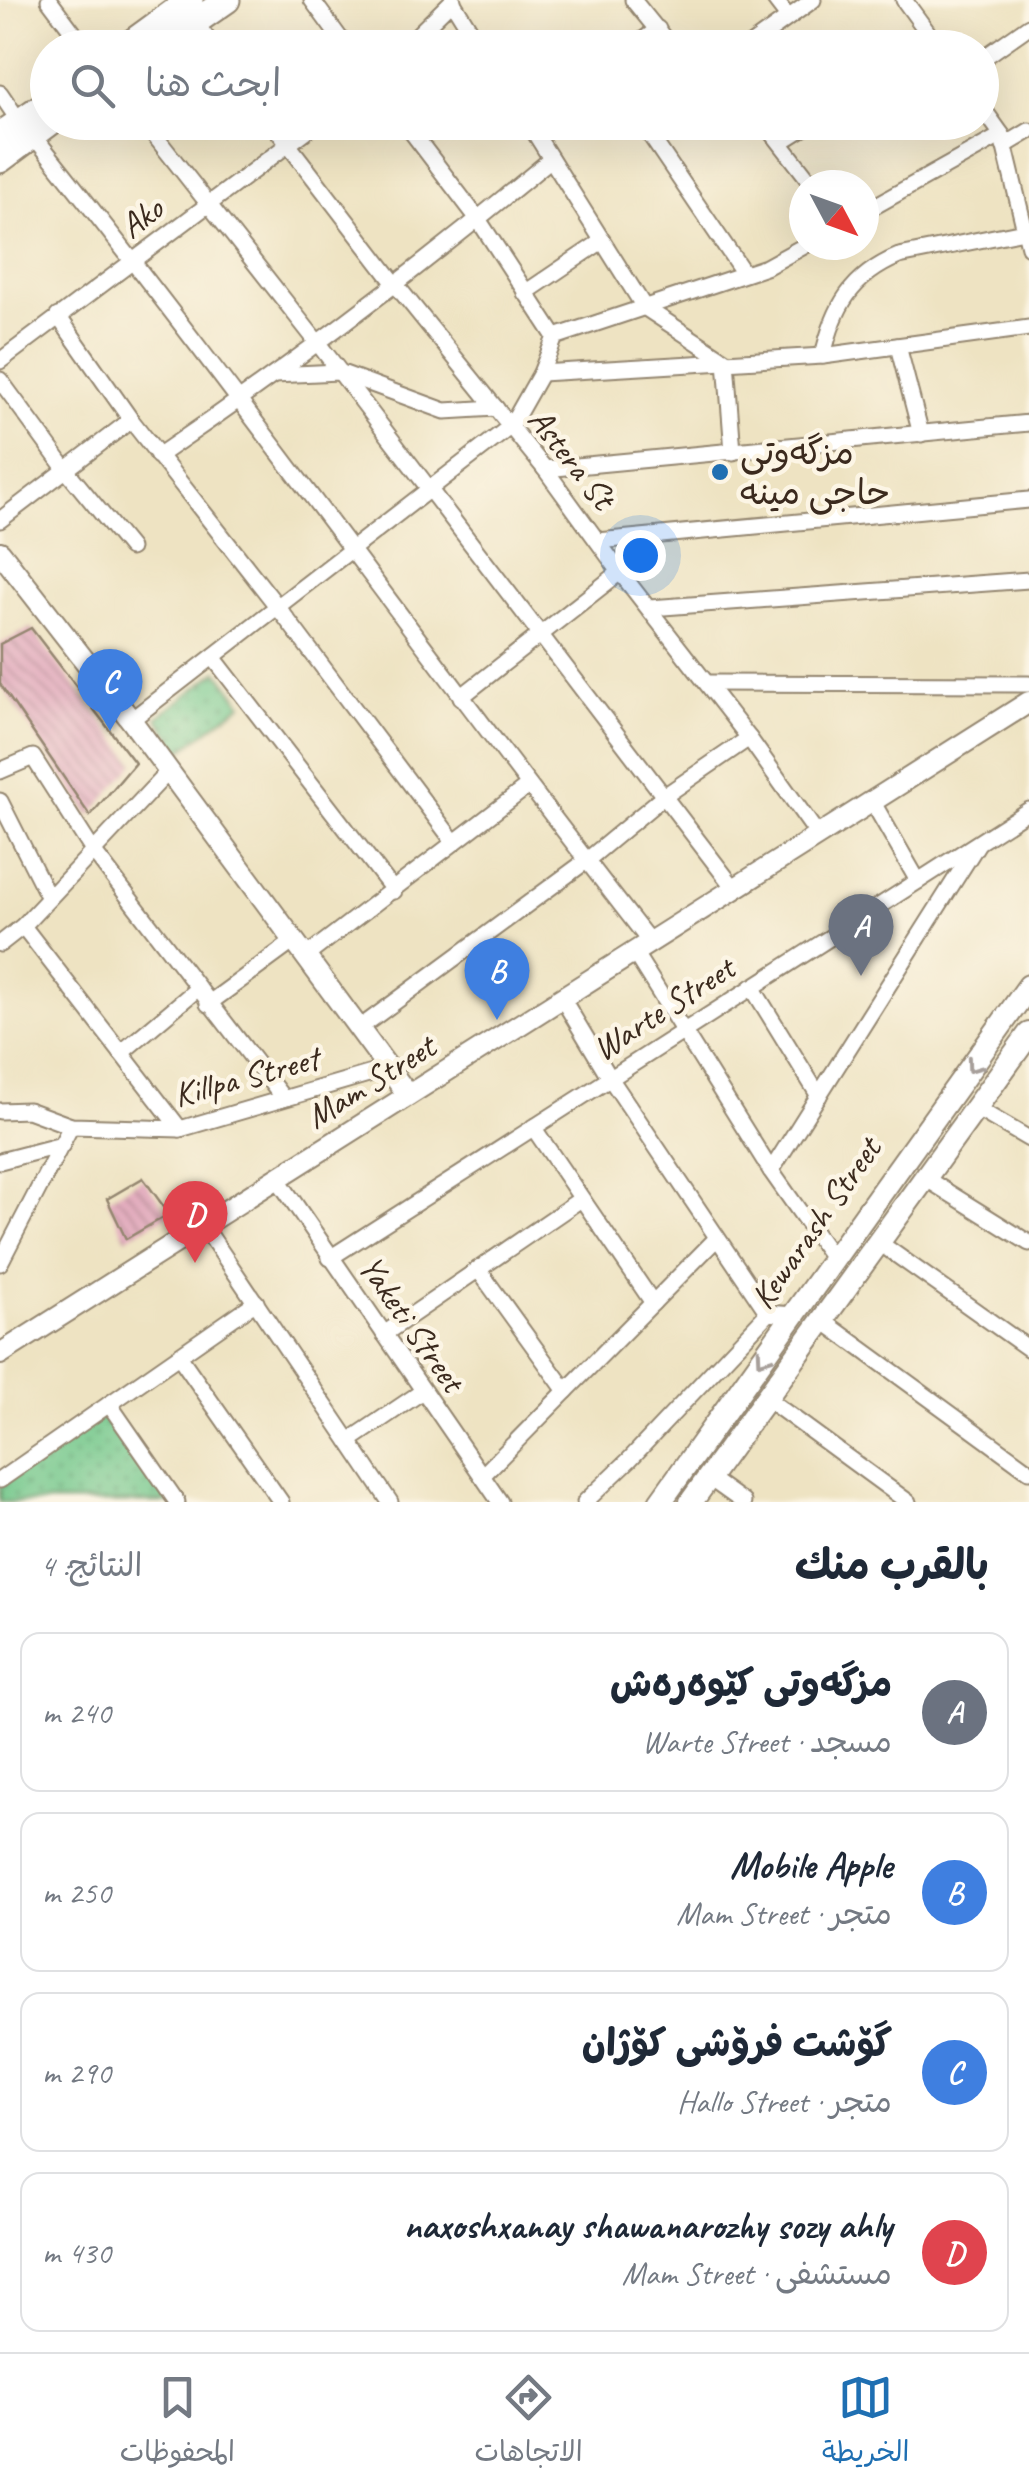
<!DOCTYPE html>
<html lang="ar">
<meta charset="utf-8">
<style>
body{margin:0;font-family:Caveat,"Playpen Sans Arabic",sans-serif;background:#f2f2f3;color:#1f2937;direction:rtl}
.compass{position:absolute;left:789px;top:170px;width:90px;height:90px;border-radius:50%;background:#fff;box-shadow:0 10px 40px #0002;rotate:131deg}
.you{position:absolute;left:640px;top:555px;width:35px;height:35px;margin:-25px;border:8px solid #fff;border-radius:50%;background:#1a73e8;box-shadow:0 0 0 15px #1a73e833}
.badge{display:grid;place-items:center;width:65px;height:65px;border-radius:50%;background:#1f6fb2;color:#fff;font-size:32px;font-weight:700}
.pin{position:absolute;translate:-50% -82px;filter:drop-shadow(0 2px 5px #0008)}
.pin::after{content:'';position:absolute;top:52px;width:35px;height:30px;background:inherit;clip-path:polygon(0 0,100% 0,50% 100%)}
.list{margin:0;padding:0;list-style:none}
h2{display:flex;justify-content:space-between;align-items:center;height:130px;margin:0;padding:0 40px;font-size:42px}
h2 small{font-size:32px;font-weight:400;color:#747a83}
.list li{display:grid;grid-template-columns:65px 1fr auto;gap:30px;align-items:center;box-sizing:border-box;height:160px;margin:0 20px 20px;padding:0 20px;border:2px solid #e0e1e3;border-radius:20px}
.list b{display:block;font-size:38px;white-space:nowrap}
.list p{margin:0;font-size:32px;white-space:nowrap;color:#747a83}
.list em{font-size:32px;font-style:normal;color:#747a83}
.icon{flex:none;width:55px;height:55px;fill:none;stroke:currentColor;stroke-width:2;stroke-linecap:round;stroke-linejoin:round}
.map{position:relative;flex:none;width:1029px;height:1502px;overflow:hidden;direction:ltr}
.search{position:absolute;background:#fff;box-shadow:0 10px 40px #0002;left:30px;right:30px;top:30px;height:110px;display:flex;align-items:center;gap:25px;box-sizing:border-box;padding:0 35px;border-radius:55px;color:#747a83;font-size:38px}
.sheet{height:850px;background:#fff}
nav{display:flex;justify-content:space-around;align-items:center;box-sizing:border-box;height:140px;border-top:2px solid #e0e1e3;background:#fff;font-size:28px;color:#747a83}
nav a{display:grid;justify-items:center;gap:5px}
nav .on{color:#1f6fb2}
.map>svg:first-child{display:block}
.grass{fill:url(#grass-dots);stroke:#577955;stroke-width:2.5}
.building{fill:url(#building-back-hatch)}
.lines{fill:none;stroke-linecap:round;stroke-linejoin:round}
.minor-casing{stroke:#948670;stroke-width:19}
.tertiary-casing{stroke:#948670;stroke-width:24}
.secondary-casing{stroke:#948670;stroke-width:26}
.trunk-casing{stroke:#948670;stroke-width:29}
.minor{stroke:#fff;stroke-width:15}
.tertiary{stroke:#fff;stroke-width:20}
.secondary{stroke:#fff;stroke-width:22}
.trunk{stroke:#fff;stroke-width:25}
.oneway{stroke:#a79f9a}
.poi-dot{fill:#1f6fb2;stroke:#fcf5e5;stroke-width:4}
.labels{text-anchor:middle;stroke-width:9;stroke-linejoin:round;paint-order:stroke}
.street-label{font-size:35px;fill:#3b2a1e;stroke:#fcf5e5}
.poi-label{font-size:35px;fill:#3b2a1e;stroke:#fcf5e5;text-anchor:start}
</style>
<div class="map">
<svg width="1029" height="1502" viewBox="0 0 1029 1502">
<defs>
<pattern id="grass-dots" width="8" height="8" patternUnits="userSpaceOnUse" patternTransform="scale(2.5)"><rect width="8" height="8" fill="#73c88c"/><path d="M2 2h.1M6 6h.1" fill="none" stroke="#60a372" stroke-width="1.8" stroke-linecap="round"/></pattern>
<pattern id="building-back-hatch" width="6" height="6" patternUnits="userSpaceOnUse" patternTransform="scale(2.5)"><rect width="6" height="6" fill="#e1a7bb"/><path d="M-1 5l2 2M0 0l6 6M5-1l2 2" fill="none" stroke="#b88897"/></pattern>
</defs>
<rect width="100%" height="100%" fill="#fcf5e5"/>
<filter id="ink" filterUnits="userSpaceOnUse"><feTurbulence type="fractalNoise" baseFrequency=".01" numOctaves="2"/><feDisplacementMap in="SourceGraphic" scale="20" xChannelSelector="R" yChannelSelector="G"/><feConvolveMatrix kernelMatrix="1 2 1 2 8 2 1 2 1" color-interpolation-filters="sRGB"/></filter>
<filter id="wash" filterUnits="userSpaceOnUse"><feTurbulence type="fractalNoise" baseFrequency=".0048" numOctaves="4" result="noise"/><feDisplacementMap in="SourceGraphic" scale="40" xChannelSelector="R" yChannelSelector="G"/><feGaussianBlur stdDeviation="2.25" result="paint"/><feColorMatrix in="noise" values="0 0 0 0 0 0 0 0 0 0 0 0 0 0 0 0 0 1.4 0 .05"/><feComposite in="paint" operator="in"/></filter>
<g filter="url(#wash)">
<rect width="100%" height="100%" fill="#eee3c2"/>
<!-- grass -->
<g class="grass">
<polygon points="218,671 242,704 181,751 157,718"/>
<polygon points="108,1412 172,1502 0,1502 0,1485"/>
</g>
<g id="blocks">
<!-- building -->
<g class="building">
<polygon points="31,628 135,763 90,816 0,684 0,644"/>
<polygon points="143,1178 169,1214 126,1239 107,1199"/>
</g>
</g>
</g>
<g filter="url(#ink)">
<use href="#blocks" fill-opacity="0" stroke="#948670" stroke-width="2.5"/>
<g class="lines">
<!-- minor casing -->
<g class="minor-casing">
<g id="minor">
<polyline points="49,0 85,48"/>
<polyline points="312,0 347,48"/>
<polyline points="633,0 672,48"/>
<polyline points="775,0 788,17"/>
<polyline points="904,0 939,48"/>
<polyline points="452,1 481,48"/>
<polyline points="195,22 214,48"/>
<polyline points="404,48 453,0"/>
<polyline points="632,48 658,29"/>
<polyline points="746,48 813,0"/>
<polyline points="982,59 1029,26"/>
<polyline points="0,93 19,121"/>
<polyline points="982,107 1002,135 1029,247"/>
<polyline points="144,122 317,342 734,888"/>
<polyline points="271,122 396,285 545,469 620,572 749,738 818,835"/>
<polyline points="404,122 478,219 555,337"/>
<polyline points="528,122 644,307 726,361 733,452"/>
<polyline points="649,122 648,132 743,272"/>
<polyline points="764,122 813,185"/>
<path d="M33,135C245,399 441,676 650,942"/>
<polyline points="781,142 813,122"/>
<polyline points="1004,146 1029,131"/>
<polyline points="864,212 1002,135"/>
<polyline points="525,293 602,241"/>
<polyline points="58,316 131,420 277,606 454,842"/>
<polyline points="898,346 921,434"/>
<path d="M823,356C834,307 851,276 899,256L1029,230"/>
<polyline points="0,361 318,122"/>
<polyline points="541,373 823,356 1029,328"/>
<polyline points="274,375 339,372 445,411 496,408"/>
<polyline points="0,380 66,470 130,548"/>
<path d="M158,456C294,364 425,264 551,159"/>
<polyline points="545,469 1029,423"/>
<polyline points="0,520 131,420"/>
<polyline points="598,541 1029,500"/>
<polyline points="650,608 1029,580"/>
<polyline points="213,657 394,891"/>
<polyline points="707,683 1029,684"/>
<polyline points="461,697 620,572"/>
<polyline points="131,720 511,426 541,373 555,337 766,267 806,245"/>
<polyline points="0,771 33,757 93,851 283,1098"/>
<polyline points="0,801 49,898"/>
<polyline points="872,801 918,881"/>
<polyline points="23,926 180,1129"/>
<polyline points="0,944 23,926 167,773"/>
<polyline points="634,952 771,1171 833,1259"/>
<polyline points="306,956 528,786"/>
<polyline points="752,987 819,1096"/>
<polyline points="562,998 610,1078 768,1313"/>
<polyline points="208,1004 294,941"/>
<polyline points="361,1027 586,861 663,797 749,738"/>
<polyline points="121,1053 197,989"/>
<polyline points="974,1107 1029,1139"/>
<polyline points="0,1111 28,1110 71,1126 180,1129 389,1068"/>
<polyline points="533,1127 653,1303"/>
<polyline points="0,1161 62,1145"/>
<polyline points="771,1171 977,845"/>
<polyline points="277,1178 500,1502"/>
<polyline points="925,1178 1029,1243"/>
<polyline points="203,1225 390,1502"/>
<polyline points="877,1241 1029,1349"/>
<polyline points="330,1258 1029,810"/>
<polyline points="0,1263 71,1126"/>
<polyline points="478,1269 566,1391"/>
<polyline points="822,1320 1029,1471"/>
<polyline points="384,1334 581,1199"/>
<polyline points="179,1356 281,1502"/>
<polyline points="766,1398 908,1502"/>
<polyline points="109,1404 177,1502"/>
<polyline points="349,1441 423,1391"/>
<polyline points="482,1476 717,1238"/>
<polyline points="708,1477 743,1502"/>
<polyline points="0,1480 256,1302"/>
<polyline points="585,1502 629,1460 768,1313 793,1315"/>
</g>
</g>
<!-- tertiary casing -->
<g class="tertiary-casing">
<g id="tertiary">
<polyline points="0,552 131,720 408,1095"/>
<polyline points="0,1354 1029,702"/>
</g>
</g>
<!-- secondary casing -->
<g class="secondary-casing">
<g id="secondary">
<polyline points="660,1502 1029,986"/>
<polyline points="691,1502 1029,1034"/>
</g>
</g>
<!-- trunk casing -->
<g class="trunk-casing">
<g id="trunk">
<polyline points="124,48 190,0"/>
<polyline points="158,48 227,0"/>
<polyline points="0,135 48,102"/>
<polyline points="0,160 51,122"/>
</g>
</g>
<!-- minor -->
<use href="#minor" class="minor"/>
<!-- tertiary -->
<use href="#tertiary" class="tertiary"/>
<!-- secondary -->
<use href="#secondary" class="secondary"/>
<!-- trunk -->
<use href="#trunk" class="trunk"/>
</g>
<!-- one-way arrows -->
<defs><path id="oneway-chevron" d="M-2-3.5L2.5 0L-2 3.5" fill="none" stroke-width="1.6" stroke-linecap="round" stroke-linejoin="round" transform="scale(2.5)"/></defs>
<g class="oneway">
<use href="#oneway-chevron" transform="translate(973 1066) rotate(126)"/>
<use href="#oneway-chevron" transform="translate(763 1358) rotate(125)"/>
</g>
</g>
<!-- markers -->
<circle class="poi-dot" cx="720" cy="472" r="10"/>
<g class="labels">
<!-- street labels -->
<g class="street-label">
<text transform="translate(141 217) rotate(-37)" y="12">Ako</text>
<text transform="translate(572 458) rotate(52)" y="12">Astera St</text>
<text transform="translate(663 1008) rotate(-33)" y="12">Warte Street</text>
<text transform="translate(246 1076) rotate(-15)" y="12">Killpa Street</text>
<text transform="translate(370 1081) rotate(-32)" y="12">Mam Street</text>
<text transform="translate(815 1223) rotate(-55)" y="12">Kewarash Street</text>
<text transform="translate(412 1323) rotate(55)" y="12">Yaketi Street</text>
</g>
<!-- poi labels -->
<g class="poi-label">
<text x="740" y="464">مزگەوتی<tspan x="740" dy="40">حاجی مینە</tspan></text>
</g>
</g>
</svg>
<svg class="compass" viewBox="-18 -18 36 36"><path d="M0-13l5 13h-10z" fill="#e53935"/><path d="M0 13l5-13h-10z" fill="#747a83"/></svg>
<div class="you"></div>
<div class="pin badge" style="left:861px;top:976px;background:#6b7280">A</div>
<div class="pin badge" style="left:497px;top:1020px;background:#3f7fe0">B</div>
<div class="pin badge" style="left:110px;top:731px;background:#3f7fe0">C</div>
<div class="pin badge" style="left:195px;top:1263px;background:#e0444e">D</div>
<div class="search"><svg class="icon" aria-label="search" viewBox="0 0 24 24"><circle cx="10" cy="10" r="6"/><path d="M15 15l6 6"/></svg>ابحث هنا</div>
</div>
<section class="sheet">
<h2>بالقرب منك<small>النتائج: 4</small></h2>
<ul class="list">
<li><span class="badge" style="background:#6b7280">A</span><div><b>مزگەوتی کێوەرەش</b><p>مسجد · Warte Street</p></div><em>240 m</em></li>
<li><span class="badge" style="background:#3f7fe0">B</span><div><b>Mobile Apple</b><p>متجر · Mam Street</p></div><em>250 m</em></li>
<li><span class="badge" style="background:#3f7fe0">C</span><div><b>گۆشت فرۆشی کۆژان</b><p>متجر · Hallo Street</p></div><em>290 m</em></li>
<li><span class="badge" style="background:#e0444e">D</span><div><b>naxoshxanay shawanarozhy sozy ahly</b><p>مستشفى · Mam Street</p></div><em>430 m</em></li>
</ul>
</section>
<nav>
<a class="on"><svg class="icon" aria-label="map" viewBox="0 0 24 24"><path d="M3 6l6-2 6 2 6-2v14l-6 2-6-2-6 2zM9 4v14M15 6v14"/></svg>الخريطة</a>
<a><svg class="icon" aria-label="directions" viewBox="0 0 24 24"><path d="M12 3l9 9-9 9-9-9zM9 14v-3h6M13 9l2 2-2 2"/></svg>الاتجاهات</a>
<a><svg class="icon" aria-label="saved" viewBox="0 0 24 24"><path d="M7 4h10v16l-5-4-5 4z"/></svg>المحفوظات</a>
</nav>
